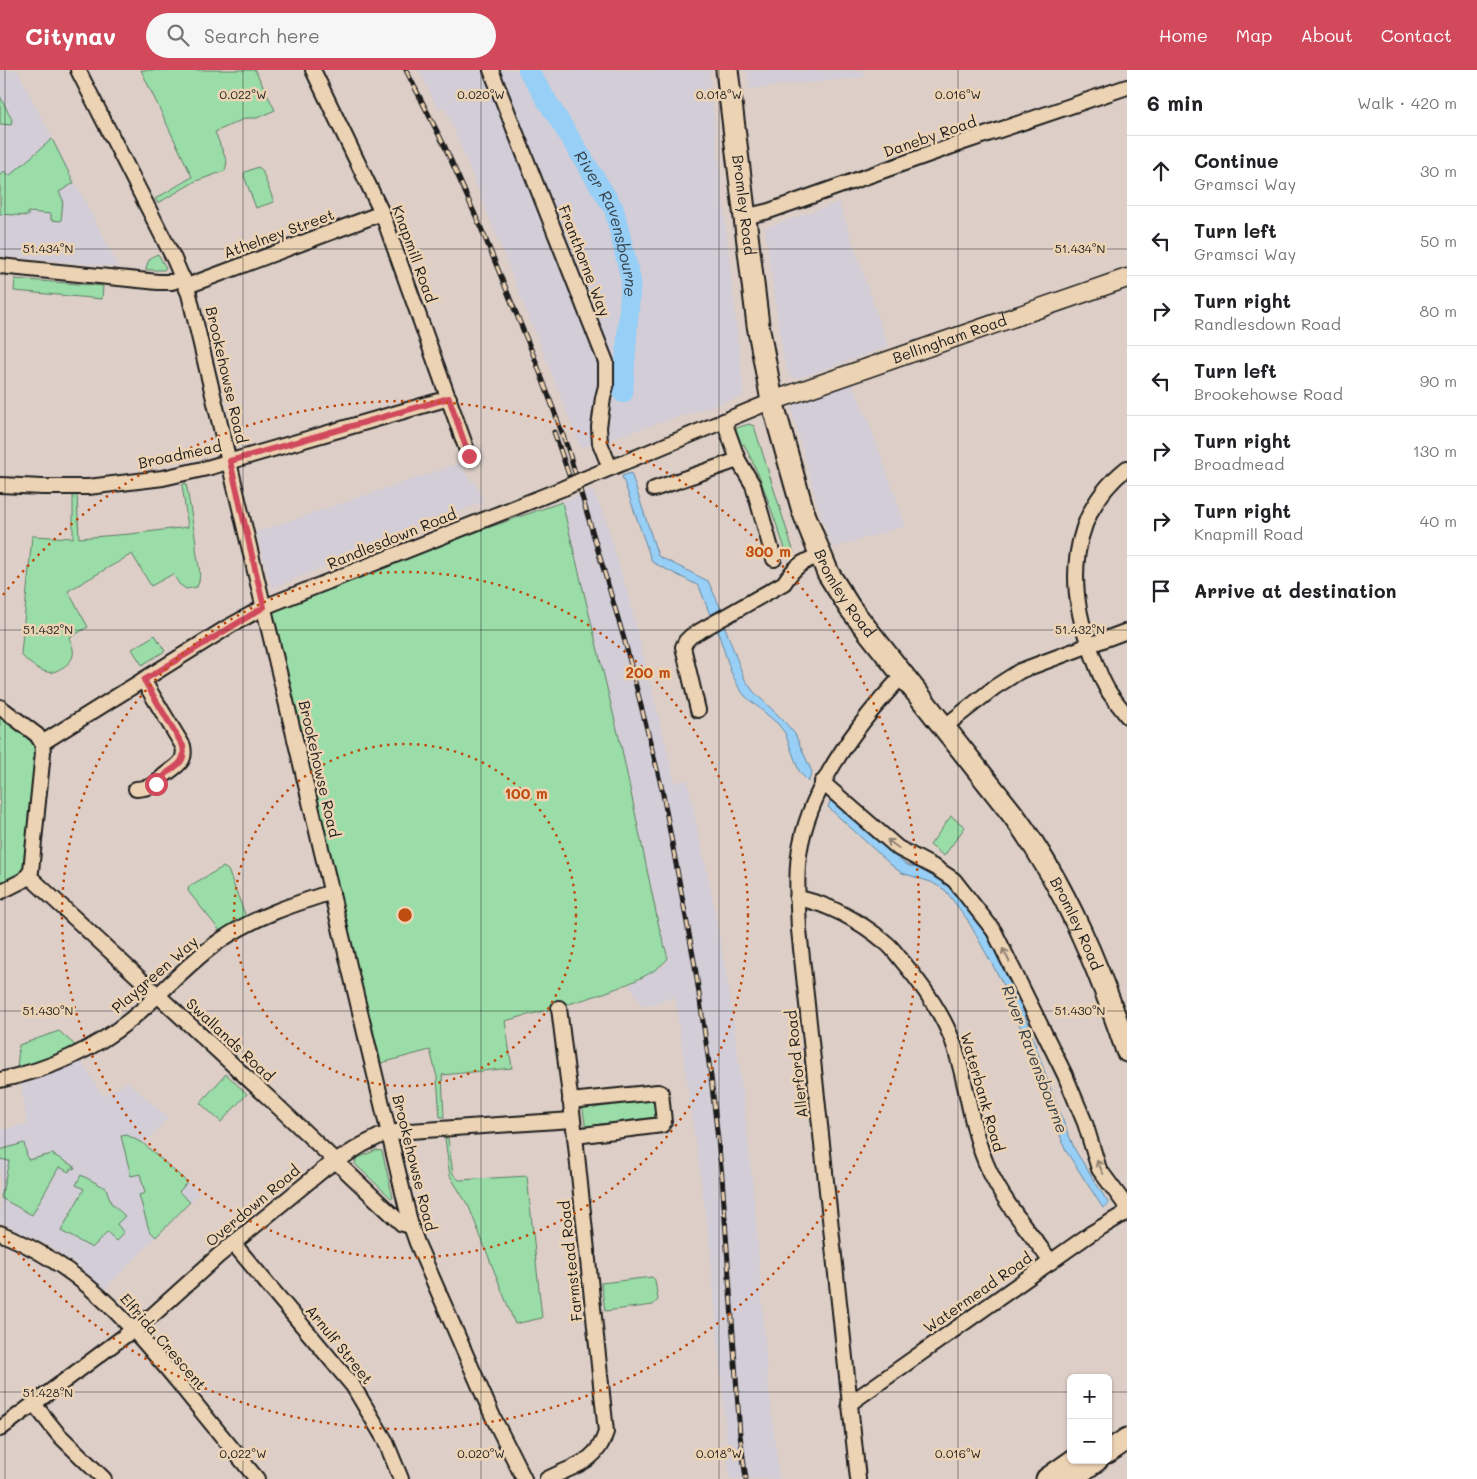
<!DOCTYPE html>
<meta charset="utf-8">
<style>
body{margin:0;font-family:Mali,sans-serif;background:#f6f6f6;color:#202124}
.controls{position:absolute;right:15px;bottom:15px;display:grid;overflow:hidden;border-radius:8px;box-shadow:0 1px 4px #0004}
.controls button{width:45px;height:45px;display:grid;place-items:center;padding:0;border:0;border-bottom:1px solid #e0e0e0;background:#fff;color:#202124;font:25px sans-serif}
.stop{position:absolute;width:15px;height:15px;margin:-11px;border:4px solid #d1495b;border-radius:50%;background:#fff}
.stop.end{background:#d1495b;border-color:#fff;box-shadow:0 1px 5px #0008}
.list{margin:0;padding:0;list-style:none}
h2{display:flex;justify-content:space-between;align-items:center;height:65px;margin:0;padding:0 20px;font-size:21px}
h2 small{font-size:16px;font-weight:400;color:#757577}
.list li{display:grid;grid-template-columns:32px 1fr auto;gap:15px;align-items:center;box-sizing:border-box;height:70px;padding:0 20px;border-top:1px solid #e0e0e0}
.list b{display:block;font-size:19px;white-space:nowrap}
.list p{margin:0;font-size:16px;white-space:nowrap;color:#757577}
.list em{font-size:16px;font-style:normal;color:#757577}
.icon{flex:none;width:28px;height:28px;fill:none;stroke:currentColor;stroke-width:2;stroke-linecap:round;stroke-linejoin:round}
.map{position:relative;flex:none;width:1127px;height:1409px;overflow:hidden}
header{display:flex;align-items:center;gap:30px;box-sizing:border-box;height:70px;padding:0 25px;background:#d1495b;color:#fff}
header strong{font-size:24px}
nav{display:flex;gap:28px;margin-inline-start:auto;font-size:18px}
.search{width:350px;height:45px;background:#f6f6f6;display:flex;align-items:center;gap:12px;box-sizing:border-box;padding:0 18px;border-radius:28px;color:#757577;font-size:19px}
main{display:flex}
aside{flex:1;background:#fff}
.map>svg:first-child{display:block}
.built{fill:#d2cdd6}
.green{fill:#9adda8;stroke:#5b7c62}
.water{fill:#97cff6;stroke:#66879f}
.lines{fill:none;stroke-linecap:round;stroke-linejoin:round}
.river{stroke:#97cff6;stroke-width:20}
.minor-casing{stroke:#1c1c1c;stroke-width:18}
.tertiary-casing{stroke:#1c1c1c;stroke-width:21}
.primary-casing{stroke:#1c1c1c;stroke-width:25}
.minor{stroke:#ecd3b4;stroke-width:14}
.tertiary{stroke:#ecd3b4;stroke-width:18}
.primary{stroke:#ecd3b4;stroke-width:21}
.rail-casing{stroke:#1c1c1c;stroke-width:5}
.rail{stroke:#ecd3b4;stroke-width:3;stroke-dasharray:9;stroke-linecap:butt}
.minor-bridge-casing{stroke:#1c1c1c;stroke-width:18;stroke-linecap:butt}
.minor-bridge{stroke:#ecd3b4;stroke-width:14}
.oneway{stroke:#8e8170}
.route{stroke:#d1495b;stroke-width:6}
.ticks{fill:none;stroke:#1c1c1c;stroke-width:1;stroke-opacity:0.45}
.ring{fill:none;stroke:#bf4d0f;stroke-width:2.5;stroke-dasharray:2.5 5}
.labels{text-anchor:middle;stroke-width:5;stroke-linejoin:round;paint-order:stroke}
.street-label{font-size:15px;fill:#1c1c1c;stroke:#ecd3b4}
.water-label{font-size:16px;font-style:italic;fill:#354048;stroke:#ecd3b4}
.ticks-label{font-size:12px;text-anchor:middle;fill:#1c1c1c;stroke:#ecd3b4;stroke-width:5;stroke-linejoin:round;paint-order:stroke}
.centre{fill:#bf4d0f;stroke:#ecd3b4;stroke-width:2.5}
.ring-label{font-size:15px;text-anchor:middle;font-weight:bold;fill:#bf4d0f;stroke:#ecd3b4;stroke-width:5;stroke-linejoin:round;paint-order:stroke}
</style>
<header>
<strong>Citynav</strong>
<div class="search"><svg class="icon" aria-label="search" viewBox="0 0 24 24"><circle cx="10" cy="10" r="6"/><path d="M15 15l6 6"/></svg>Search here</div>
<nav><a>Home</a><a>Map</a><a>About</a><a>Contact</a></nav>
</header>
<main>
<div class="map">
<svg width="1127" height="1409" viewBox="0 0 1127 1409">
<rect width="100%" height="100%" fill="#ddcfc8"/>
<filter id="ink" filterUnits="userSpaceOnUse"><feTurbulence type="fractalNoise" baseFrequency=".02" numOctaves="2"/><feDisplacementMap in="SourceGraphic" scale="10" xChannelSelector="R" yChannelSelector="G"/><feConvolveMatrix kernelMatrix="1 2 1 2 8 2 1 2 1" color-interpolation-filters="sRGB"/></filter>
<g filter="url(#ink)">
<!-- built -->
<g class="built">
<polygon points="0,0 17,0 119,197 0,186"/>
<polygon points="419,0 709,0 744,326 581,378 445,37 437,38"/>
<polygon points="747,0 862,0 865,7 749,19"/>
<polygon points="839,132 888,277 800,308 791,308 788,303 783,285 765,158"/>
<polygon points="852,314 869,352 906,456 832,478 819,439 791,339 794,334"/>
<polygon points="461,393 468,409 475,412 483,432 272,518 256,462"/>
<polygon points="592,419 605,447 631,536 675,713 687,709 713,831 729,919 744,1032 755,1139 768,1310 779,1409 730,1409 709,1168 675,927 643,937 629,914 664,895 668,888 659,857 622,680 562,432"/>
<polygon points="81,991 103,1026 128,1012 168,1048 144,1074 199,1123 105,1219 82,1199 51,1177 30,1166 0,1152 0,1060 27,1054 21,1014 45,1007"/>
</g>
<!-- green -->
<g class="green">
<polygon points="141,0 255,0 275,40 257,48 246,48 215,62 227,92 225,101 196,111 158,133 155,129 192,107"/>
<polygon points="0,26 12,50 11,55 0,54"/>
<polygon points="52,69 74,113 59,122 63,130 61,151 51,150 51,144 28,142 28,146 0,144 0,105 4,101 9,106"/>
<polygon points="258,97 262,100 274,132 256,138 244,106 245,102"/>
<path d="M158,184L166,198L164,200H146C147,191 150,187 158,184Z"/>
<polygon points="15,209 103,216 102,229 14,221"/>
<polygon points="749,354 754,356 794,483 788,487 760,408 744,374 735,378 730,360"/>
<path d="M186,413L196,472C195,487 204,503 197,517L186,519L179,514L173,504L151,516L132,484L68,521L88,557L69,568C77,584 74,592 58,600C54,602 51,603 47,602C37,600 27,592 21,584L32,466L73,468V425H77L79,468L130,464L188,457L182,415Z"/>
<path d="M562,432L622,680L659,857L668,888C648,917 542,941 505,951L512,998L442,1005L444,1047H440L437,1007L430,980L381,993L272,546L274,541L280,536L413,484Z"/>
<polygon points="155,565 165,581 142,595 132,579"/>
<path d="M0,647C14,657 29,665 36,681L25,797L17,807L0,815Z"/>
<polygon points="951,746 965,757 944,786 930,775"/>
<polygon points="223,797 228,800 246,847 220,861 188,821 189,816"/>
<polygon points="59,961 77,977 17,1000 19,975"/>
<polygon points="226,1004 247,1024 221,1052 200,1033"/>
<polygon points="655,1029 657,1047 594,1055 595,1060 586,1061 582,1033 592,1032 593,1038"/>
<polygon points="127,1065 144,1074 187,1112 179,1122 190,1132 156,1167 149,1160 139,1125 145,1123 140,1104 131,1106 121,1066"/>
<polygon points="445,1068 448,1068 453,1104 459,1110 527,1106 542,1248 515,1254 469,1137 450,1106"/>
<polygon points="24,1073 28,1090 52,1084 75,1097 74,1099 71,1098 69,1102 59,1097 32,1145 1,1128 9,1091 0,1089 0,1080"/>
<polygon points="376,1080 382,1081 393,1128 391,1128 355,1094 356,1089"/>
<polygon points="81,1105 106,1118 111,1133 125,1146 117,1154 124,1163 116,1171 107,1163 92,1178 61,1161 84,1119 76,1115"/>
<polygon points="652,1207 655,1210 658,1230 653,1235 605,1241 601,1213"/>
</g>
<!-- water -->
<g class="water">
<polygon points="631,403 658,486 708,511 721,539 710,545 699,516 652,492 622,406"/>
<polygon points="723,552 744,608 753,621 783,650 795,664 812,702 808,712 799,701 785,663 778,654 745,626 739,618 731,602 716,556"/>
<polygon points="831,729 897,788 907,795 934,803 951,814 973,844 995,878 1015,916 1054,1029 1075,1080 1109,1134 1103,1138 1066,1081 1007,921 967,849 945,820 931,812 902,803 891,795 828,737"/>
</g>
<g class="lines">
<!-- river -->
<path class="river" id="s1" d="M528,0L614,139L631,210L623,323"/>
<!-- minor casing -->
<g class="minor-casing">
<g id="minor">
<polyline points="78,0 174,189 189,224 411,1156 417,1173 493,1347 524,1409"/>
<polyline points="313,0 382,143 469,386"/>
<polyline points="491,0 606,292 606,316 603,328 599,357 600,373 610,398"/>
<polyline points="744,147 769,141 961,73 1127,17"/>
<polyline points="0,196 158,212 172,212 183,208"/>
<polyline points="187,216 382,143"/>
<polyline points="724,351 738,390 753,415 774,489"/>
<path d="M1127,398C1068,445 1066,518 1092,583C1097,597 1102,613 1111,625C1116,632 1122,639 1127,646"/>
<polyline points="584,409 772,331"/>
<polyline points="0,415 42,417 88,417 163,408 207,398 449,328"/>
<polyline points="654,419 738,390"/>
<polyline points="0,637 37,665 42,673 43,682 31,801 24,810 0,822"/>
<path d="M698,640L683,577L686,571L691,566L784,513C795,496 802,492 820,485"/>
<polyline points="944,657 995,617 1020,601 1127,561"/>
<polyline points="42,673 228,557 264,537 564,418"/>
<polyline points="822,712 898,778 936,798 954,810 994,861 1065,1005 1085,1053 1099,1099 1127,1137"/>
<path d="M136,719C159,717 154,712 170,701C180,694 186,689 183,676L143,610"/>
<polyline points="29,806 271,1030 402,1154 411,1156"/>
<path d="M797,828C828,833 861,852 885,872C892,877 897,885 903,892C923,916 942,942 953,972C968,1014 970,1060 989,1100C1004,1133 1030,1162 1051,1192"/>
<path d="M0,1010C47,1000 92,981 130,950C161,925 187,893 221,870C254,847 294,834 332,822"/>
<polyline points="570,1031 658,1022 661,1023 664,1052 662,1055 575,1066"/>
<path d="M0,1163C80,1196 124,1247 178,1312C204,1345 231,1377 257,1409"/>
<polyline points="233,1173 353,1316 385,1370 401,1409"/>
<polyline points="34,1334 58,1364 104,1409"/>
<polyline points="849,1334 1090,1164 1127,1142"/>
<polyline points="0,1359 154,1244 218,1186 324,1099 362,1075 380,1066 396,1062 572,1050"/>
<path d="M547,1409C573,1396 597,1393 606,1362L575,1066L559,938"/>
<path d="M858,1409L799,860C798,831 795,801 801,773C814,710 860,651 903,605"/>
</g>
</g>
<!-- tertiary casing -->
<g class="tertiary-casing">
<g id="tertiary">
<path id="s2" d="M772,331L1127,208"/>
</g>
</g>
<!-- primary casing -->
<g class="primary-casing">
<g id="primary">
<path id="s3" d="M727,0L758,255L772,331L803,441L812,464L828,503L850,538L1014,746C1066,817 1099,898 1127,981"/>
<polyline points="1108,1382 1127,1369"/>
<polyline points="1047,1409 1074,1390"/>
<polyline points="1071,1409 1097,1390"/>
</g>
</g>
<!-- minor -->
<use href="#minor" class="minor"/>
<!-- tertiary -->
<use href="#tertiary" class="tertiary"/>
<!-- primary -->
<use href="#primary" class="primary"/>
<!-- rail casing -->
<g class="rail-casing">
<g id="rail">
<polyline points="406,0 445,77 481,158 535,289 568,379 625,572 662,719 695,896 711,1007 722,1106 740,1365 746,1409"/>
<polyline points="554,362 572,414"/>
</g>
</g>
<!-- rail -->
<use href="#rail" class="rail"/>
<!-- minor-bridge casing -->
<g class="minor-bridge-casing">
<polyline id="minor-bridge" points="564,418 584,409"/>
</g>
<!-- minor-bridge -->
<use href="#minor-bridge" class="minor-bridge"/>
</g>
<!-- one-way arrows -->
<defs><path id="oneway-shaft" d="M-6 0H5M1.5-3L5.5 0L1.5 3" fill="none" stroke-width="1.6" stroke-linecap="round" stroke-linejoin="round" transform="scale(1.25)"/></defs>
<g class="oneway">
<use href="#oneway-shaft" transform="translate(893 774) rotate(-143)"/>
<use href="#oneway-shaft" transform="translate(1006 885) rotate(-117)"/>
<use href="#oneway-shaft" transform="translate(1100 1097) rotate(-115)"/>
</g>
</g>
<g class="lines" filter="url(#ink)">
<!-- route -->
<path class="route" d="M156,714C161,710 164,706 168,702C179,695 186,690 183,676L144,610L264,537L230,391L449,328L469,386"/>
</g>
<!-- ticks -->
<path class="ticks" d="M5,0V1409M243,0V1409M481,0V1409M719,0V1409M958,0V1409M0,179H1127M0,560H1127M0,941H1127M0,1322H1071M1108,1322H1127"/>
<!-- distance rings -->
<g class="ring">
<circle cx="405" cy="845" r="171"/>
<circle cx="405" cy="845" r="343"/>
<path d="M3 525A514 514 0 1 1 3 1165"/>
</g>
<g class="labels">
<!-- street labels -->
<g class="street-label">
<text transform="translate(930 67) rotate(-19)" y="5">Daneby Road</text>
<text dy="5" stroke="none"><textPath href="#s3" startOffset="136">Bromley Road</textPath></text>
<text transform="translate(279 164) rotate(-20)" y="5">Athelney Street</text>
<text transform="translate(414 184) rotate(70)" y="5">Knapmill Road</text>
<text transform="translate(584 191) rotate(69)" y="5">Franthorne Way</text>
<text dy="5" stroke="none"><textPath href="#s2" startOffset="188">Bellingham Road</textPath></text>
<text transform="translate(226 305) rotate(77)" y="5">Brookehowse Road</text>
<text transform="translate(180 385) rotate(-12)" y="5">Broadmead</text>
<text transform="translate(392 469) rotate(-22)" y="5">Randlesdown Road</text>
<text dy="5" stroke="none"><textPath href="#s3" startOffset="541">Bromley Road</textPath></text>
<text transform="translate(319 699) rotate(77)" y="5">Brookehowse Road</text>
<text dy="5" stroke="none"><textPath href="#s3" startOffset="946">Bromley Road</textPath></text>
<text transform="translate(155 905) rotate(-41)" y="5">Playgreen Way</text>
<text transform="translate(230 970) rotate(43)" y="5">Swallands Road</text>
<text transform="translate(797 994) rotate(-96)" y="5">Allerford Road</text>
<text transform="translate(982 1022) rotate(74)" y="5">Waterbank Road</text>
<text transform="translate(414 1093) rotate(76)" y="5">Brookehowse Road</text>
<text transform="translate(253 1136) rotate(-40)" y="5">Overdown Road</text>
<text transform="translate(571 1191) rotate(-96)" y="5">Farmstead Road</text>
<text transform="translate(978 1223) rotate(-35)" y="5">Watermead Road</text>
<text transform="translate(163 1272) rotate(49)" y="5">Elfrida Crescent</text>
<text transform="translate(339 1275) rotate(51)" y="5">Arnulf Street</text>
</g>
<!-- water labels -->
<g class="water-label">
<text dy="6" stroke="none"><textPath href="#s1" startOffset="175">River Ravensbourne</textPath></text>
<text transform="translate(1035 989) rotate(69)" y="6">River Ravensbourne</text>
</g>
</g>
<g class="ticks-label">
<text x="243" y="29">0.022°W</text>
<text x="481" y="29">0.020°W</text>
<text x="719" y="29">0.018°W</text>
<text x="958" y="29">0.016°W</text>
<text x="48" y="183">51.434°N</text>
<text x="1080" y="183">51.434°N</text>
<text x="48" y="564">51.432°N</text>
<text x="1080" y="564">51.432°N</text>
<text x="48" y="945">51.430°N</text>
<text x="1080" y="945">51.430°N</text>
<text x="48" y="1327">51.428°N</text>
<text x="243" y="1388">0.022°W</text>
<text x="481" y="1388">0.020°W</text>
<text x="719" y="1388">0.018°W</text>
<text x="958" y="1388">0.016°W</text>
</g>
<circle cx="405" cy="845" r="8" class="centre"/>
<g class="ring-label">
<text x="768" y="487">300 m</text>
<text x="648" y="608">200 m</text>
<text x="526" y="729">100 m</text>
</g>
</svg>
<div class="controls">
<button>+</button>
<button>−</button>
</div>
<div class="stop" style="left:156px;top:714px"></div>
<div class="stop end" style="left:469px;top:386px"></div>
</div>
<aside>
<h2>6 min<small>Walk · 420 m</small></h2>
<ul class="list">
<li><svg class="icon" aria-label="ahead" viewBox="0 0 24 24"><path d="M12 20V5M6 11l6-6 6 6"/></svg><div><b>Continue</b><p>Gramsci Way</p></div><em>30 m</em></li>
<li><svg class="icon" aria-label="left" viewBox="0 0 24 24"><path d="M17 20v-9H6M10 6l-5 5 5 5"/></svg><div><b>Turn left</b><p>Gramsci Way</p></div><em>50 m</em></li>
<li><svg class="icon" aria-label="right" viewBox="0 0 24 24"><path d="M7 20v-9h11M14 6l5 5-5 5"/></svg><div><b>Turn right</b><p>Randlesdown Road</p></div><em>80 m</em></li>
<li><svg class="icon" aria-label="left" viewBox="0 0 24 24"><path d="M17 20v-9H6M10 6l-5 5 5 5"/></svg><div><b>Turn left</b><p>Brookehowse Road</p></div><em>90 m</em></li>
<li><svg class="icon" aria-label="right" viewBox="0 0 24 24"><path d="M7 20v-9h11M14 6l5 5-5 5"/></svg><div><b>Turn right</b><p>Broadmead</p></div><em>130 m</em></li>
<li><svg class="icon" aria-label="right" viewBox="0 0 24 24"><path d="M7 20v-9h11M14 6l5 5-5 5"/></svg><div><b>Turn right</b><p>Knapmill Road</p></div><em>40 m</em></li>
<li><svg class="icon" aria-label="arrive" viewBox="0 0 24 24"><path d="M6 21V4h12l-3 4 3 4H6"/></svg><div><b>Arrive at destination</b></div></li>
</ul>
</aside>
</main>
